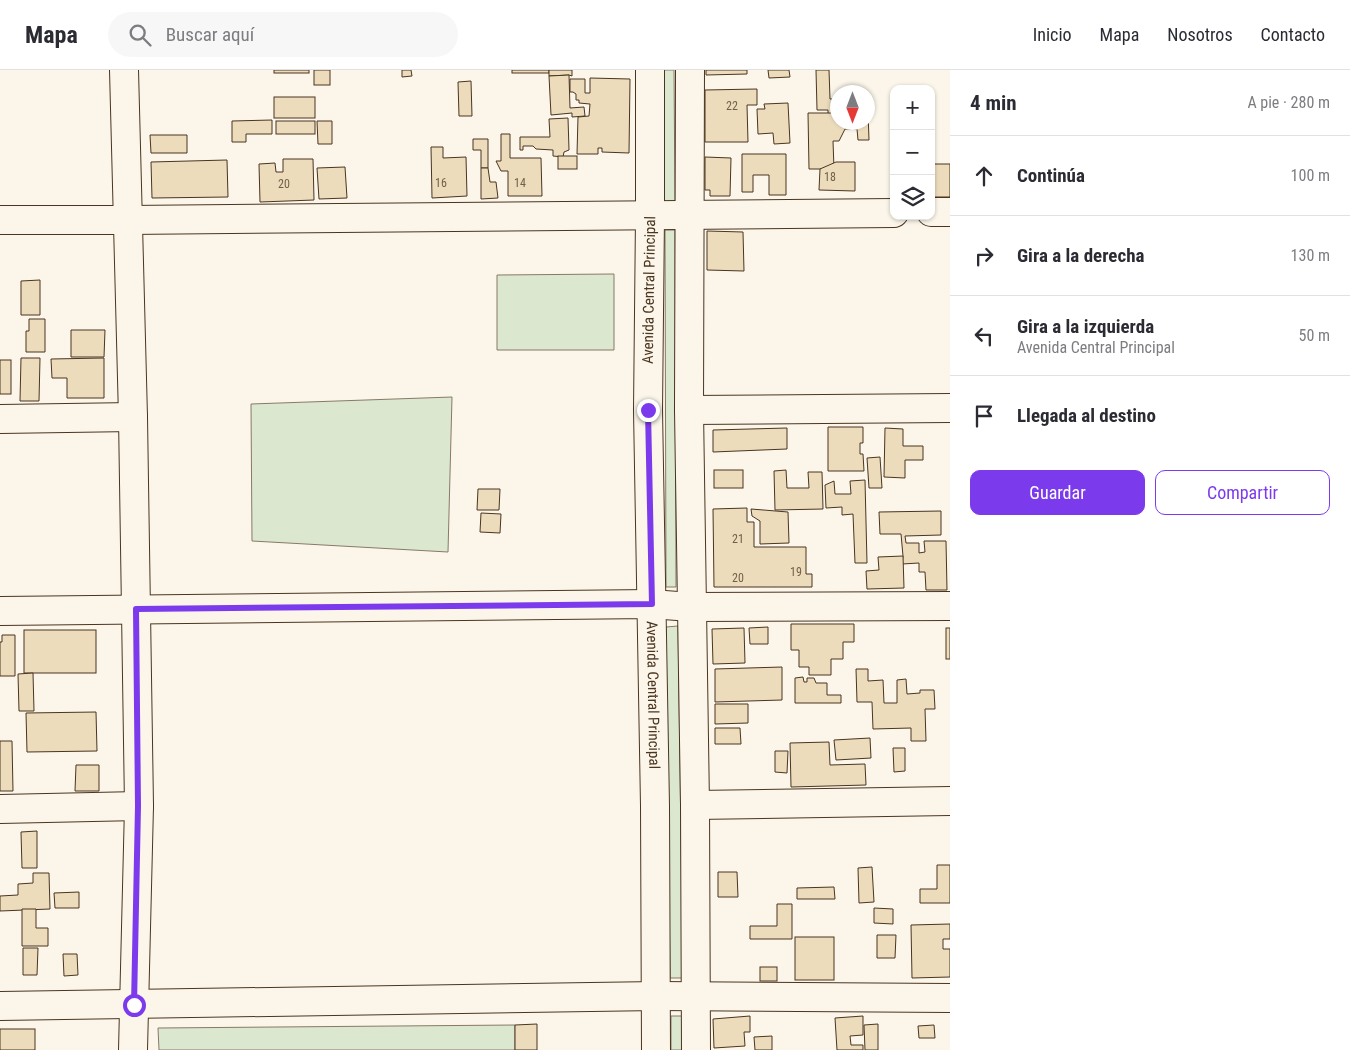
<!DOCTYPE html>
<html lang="es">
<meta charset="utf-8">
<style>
body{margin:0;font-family:"Roboto Condensed",sans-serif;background:#f7f7f7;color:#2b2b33}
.controls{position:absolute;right:15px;top:15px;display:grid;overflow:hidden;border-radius:10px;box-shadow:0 1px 4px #0004}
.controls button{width:45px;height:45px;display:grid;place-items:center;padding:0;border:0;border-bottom:1px solid #e1e1e2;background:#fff;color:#2b2b33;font:25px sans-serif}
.compass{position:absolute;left:830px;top:15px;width:45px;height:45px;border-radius:50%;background:#fff;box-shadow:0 1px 4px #0004;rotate:180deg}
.stop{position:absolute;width:15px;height:15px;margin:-11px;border:4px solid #7c3aed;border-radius:50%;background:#fff}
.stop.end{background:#7c3aed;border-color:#fff;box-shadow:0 1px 5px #0008}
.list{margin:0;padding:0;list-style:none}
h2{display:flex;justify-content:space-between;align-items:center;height:65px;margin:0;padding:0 20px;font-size:21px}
h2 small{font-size:16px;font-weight:400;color:#7c7c81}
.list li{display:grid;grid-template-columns:32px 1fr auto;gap:15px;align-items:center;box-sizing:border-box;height:80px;padding:0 20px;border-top:1px solid #e1e1e2}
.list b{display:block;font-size:19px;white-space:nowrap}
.list p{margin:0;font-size:16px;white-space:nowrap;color:#7c7c81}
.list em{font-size:16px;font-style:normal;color:#7c7c81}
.actions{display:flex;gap:10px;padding:15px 20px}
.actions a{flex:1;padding:11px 0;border:1px solid #7c3aed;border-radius:10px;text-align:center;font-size:18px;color:#7c3aed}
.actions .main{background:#7c3aed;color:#fff}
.icon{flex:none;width:28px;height:28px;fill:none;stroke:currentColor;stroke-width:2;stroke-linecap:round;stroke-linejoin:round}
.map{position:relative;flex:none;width:950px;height:980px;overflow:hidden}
header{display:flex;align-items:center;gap:30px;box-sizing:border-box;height:70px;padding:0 25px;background:#fff;border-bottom:1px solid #e1e1e2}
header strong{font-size:24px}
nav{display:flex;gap:28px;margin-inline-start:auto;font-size:18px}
.search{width:350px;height:45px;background:#f7f7f7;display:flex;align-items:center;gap:12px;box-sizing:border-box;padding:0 18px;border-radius:28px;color:#7c7c81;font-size:19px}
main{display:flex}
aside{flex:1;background:#fff}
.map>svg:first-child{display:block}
.green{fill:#dce7d0;stroke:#887966}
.building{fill:#ecdcbc;stroke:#4a3520}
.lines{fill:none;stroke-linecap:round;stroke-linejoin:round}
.minor-casing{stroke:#4a3520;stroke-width:30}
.minor{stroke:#fbf6e9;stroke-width:28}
.route{stroke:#7c3aed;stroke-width:6}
.labels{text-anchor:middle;stroke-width:4;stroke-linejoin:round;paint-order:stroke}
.number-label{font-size:12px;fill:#725f47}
.street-label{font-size:15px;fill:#4a3520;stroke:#fbf6e9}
</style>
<header>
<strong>Mapa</strong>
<div class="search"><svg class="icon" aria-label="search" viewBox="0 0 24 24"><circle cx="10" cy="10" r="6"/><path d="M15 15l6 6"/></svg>Buscar aquí</div>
<nav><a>Inicio</a><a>Mapa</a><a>Nosotros</a><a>Contacto</a></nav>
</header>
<main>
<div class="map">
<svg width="950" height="980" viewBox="0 0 950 980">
<rect width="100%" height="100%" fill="#fbf6e9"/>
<!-- green -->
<g class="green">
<polygon points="663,0 674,0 675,133 664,133"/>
<polygon points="665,160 675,160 676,517 666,517"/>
<polygon points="614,204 614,280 497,280 497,205"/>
<polygon points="452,327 448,482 252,471 251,334"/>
<polygon points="678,556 683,908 670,908 666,557"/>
<rect x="671" y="946" width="12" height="34"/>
<polygon points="515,955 515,980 159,980 158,958"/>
</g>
<!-- building -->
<g class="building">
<rect x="274" y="0" width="35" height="3"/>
<rect x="314" y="0" width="16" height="15"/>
<polygon points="402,0 411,0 412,6 402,7"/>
<rect x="512" y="0" width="37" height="3"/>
<polygon points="549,0 572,0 572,6 569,5 549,6"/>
<polygon points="706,0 747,0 747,4 706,5"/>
<polygon points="768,0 789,0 790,7 769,8"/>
<polygon points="816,0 829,0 830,29 838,29 838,45 828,45 828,40 817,40"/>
<polygon points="569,5 570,38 584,37 585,46 572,47 572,43 551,45 549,6"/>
<polygon points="590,8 630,9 629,83 602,82 602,78 598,78 598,84 577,84 578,47 589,46 590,34 579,33 579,30 576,30 576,24 573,22 570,22 570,9 585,9 585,23 590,23"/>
<polygon points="471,11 472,46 459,46 458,12"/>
<polygon points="757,19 757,35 747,35 748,72 705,72 705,20"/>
<rect x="274" y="27" width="41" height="21"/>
<polygon points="788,33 790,73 774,74 773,63 758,64 757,39 765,39 764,34"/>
<polygon points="868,42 869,70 858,70 857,59 845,59 839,71 833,71 834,99 809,99 808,43 838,43 838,52 868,52"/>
<polygon points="568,48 569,80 564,82 563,87 553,86 553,80 536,79 533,76 523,76 523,80 520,80 520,67 550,67 549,49"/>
<polygon points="272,50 272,64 246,64 246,72 232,72 232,51"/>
<rect x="276" y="51" width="39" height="13"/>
<polygon points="317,51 332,51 332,74 318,74"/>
<polygon points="501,64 510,64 510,88 541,88 542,126 508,126 508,101 501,101 496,91 501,91"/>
<polygon points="150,65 187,65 187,83 151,83"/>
<polygon points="473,69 488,69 488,98 481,98 481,80 473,80"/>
<polygon points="431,77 443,77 443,88 466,87 467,126 432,128"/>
<polygon points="742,84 786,84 786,125 769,125 769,105 753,105 753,122 742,122"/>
<rect x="558" y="86" width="19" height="13"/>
<polygon points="705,87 731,88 730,126 710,126 710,120 705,120"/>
<polygon points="283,89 313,89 314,130 260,132 259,94 275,93 276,102 283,102"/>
<polygon points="227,90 228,127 152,128 151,92"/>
<polygon points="836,92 855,92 855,121 819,120 820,99"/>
<rect x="934" y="94" width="16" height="33"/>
<polygon points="345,97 347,128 319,129 317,98"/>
<polygon points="481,98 488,98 490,112 496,112 498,128 481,129"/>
<polygon points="707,161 743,162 744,201 707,200"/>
<polygon points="40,210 40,245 21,245 21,211"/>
<polygon points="29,249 45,249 45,282 26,282 26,261 29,261"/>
<polygon points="71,260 105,260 104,287 71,287"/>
<polygon points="21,288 40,288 39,331 20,331"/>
<polygon points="104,288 104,328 67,328 67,308 52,308 51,289"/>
<rect x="0" y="290" width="11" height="34"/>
<polygon points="828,357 863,357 863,373 860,373 860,384 863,384 864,401 828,401"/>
<polygon points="787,358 787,379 713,382 713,360"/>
<polygon points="885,358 903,359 903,376 923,376 923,390 905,390 905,408 884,407"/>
<polygon points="880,387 882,418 869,418 867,388"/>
<rect x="714" y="400" width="29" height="18"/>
<polygon points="786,400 787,418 809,418 808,402 822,402 823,439 775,440 774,401"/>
<polygon points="865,410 867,493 855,493 853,444 842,445 842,437 826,438 825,415 834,411 835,424 851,424 850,411"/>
<polygon points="478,419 500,419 499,440 477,440"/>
<polygon points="747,438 747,452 754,452 754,477 806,477 806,504 812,504 812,517 714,517 713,439"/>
<polygon points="751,439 788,442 789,473 760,474 760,451 752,446"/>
<polygon points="941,441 941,465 905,466 906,473 919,473 919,483 925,482 924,471 946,471 947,520 926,520 925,502 919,502 919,493 902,494 903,486 901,464 880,464 879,442"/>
<polygon points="481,443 501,444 500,463 480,462"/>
<polygon points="903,486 904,518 867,519 866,501 879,500 878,487"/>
<polygon points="791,554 854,554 854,572 843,572 843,589 831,589 831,605 809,605 809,597 799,597 799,580 791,580"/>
<polygon points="768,557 768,574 750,574 749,558"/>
<polygon points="744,558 745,593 713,594 712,559"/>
<rect x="946" y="558" width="4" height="31"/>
<rect x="24" y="560" width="72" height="43"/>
<polygon points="2,565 15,565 15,606 0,606 0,572 2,572"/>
<polygon points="782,597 782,630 715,632 715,599"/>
<polygon points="856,599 868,599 868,611 883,610 884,633 897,633 897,610 906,609 907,624 920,623 920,620 934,620 935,639 925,639 926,671 911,671 911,658 873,659 872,632 857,632"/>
<polygon points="33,603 34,641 19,641 18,604"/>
<polygon points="803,607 804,612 807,612 807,608 814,608 816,613 827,613 827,625 841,625 841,633 795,633 795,608"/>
<polygon points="715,634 748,634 748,653 715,654"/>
<polygon points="96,642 97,681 27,682 26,643"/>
<polygon points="715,658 740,658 741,674 715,674"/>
<polygon points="870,668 871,688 836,690 834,670"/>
<polygon points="0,671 12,671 13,721 0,721"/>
<polygon points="829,672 830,695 865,694 866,715 791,717 790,673"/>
<polygon points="893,678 905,678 905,701 894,702"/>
<polygon points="775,681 788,681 787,703 775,702"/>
<polygon points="76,695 99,695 99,721 75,721"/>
<polygon points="37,761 37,798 22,798 21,762"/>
<polygon points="937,795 950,795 950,833 920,833 920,819 937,819"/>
<polygon points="872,797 874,832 859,833 858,798"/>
<polygon points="718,802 737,802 738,827 718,827"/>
<polygon points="33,803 49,803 50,839 0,841 0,826 18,825 18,814 33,813"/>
<polygon points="834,817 835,829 797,829 797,818"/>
<polygon points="79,822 79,838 55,838 54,823"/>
<polygon points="777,834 792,834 792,869 750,869 750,856 777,856"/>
<polygon points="874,838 893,839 893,854 874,853"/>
<polygon points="22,839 36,839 36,858 48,858 48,876 22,876"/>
<polygon points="950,854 950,869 943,869 943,879 950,879 950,907 912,908 911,855"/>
<polygon points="877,865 896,865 895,888 877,888"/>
<rect x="795" y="867" width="39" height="43"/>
<polygon points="23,878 38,878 37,905 23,905"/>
<polygon points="63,884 77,884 78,905 64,906"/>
<rect x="760" y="897" width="17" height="14"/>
<polygon points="750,946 750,962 744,962 745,976 714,978 713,949"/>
<polygon points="863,946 863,965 850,966 851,975 863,975 863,980 837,980 835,948"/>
<polygon points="537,954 537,980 515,980 515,955"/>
<polygon points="878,954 878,980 865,980 864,955"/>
<polygon points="934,955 935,968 919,968 918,956"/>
<rect x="0" y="959" width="35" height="21"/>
<polygon points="772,966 772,980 755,980 754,967"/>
</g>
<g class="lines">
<!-- minor casing -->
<g class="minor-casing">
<g id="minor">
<polyline points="124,0 133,347 139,736 133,980"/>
<path id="s1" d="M650,0V146L648,340L655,736L656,980"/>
<polyline points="690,0 689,340 695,735 696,980"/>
<polyline points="931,142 950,142"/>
<polyline points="0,150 128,150 894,143"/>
<polyline points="689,340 950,338"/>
<polyline points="0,349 133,347"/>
<polyline points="0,541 651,534 691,537 950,536"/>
<polyline points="695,735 950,731"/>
<polyline points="0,739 139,736"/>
<polyline points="0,936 657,926 950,928"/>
</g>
</g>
<!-- minor -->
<use href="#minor" class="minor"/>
</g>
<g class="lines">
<!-- route -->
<polyline class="route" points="134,935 138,736 136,539 652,534 648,340"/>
</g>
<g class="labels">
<!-- number labels -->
<g class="number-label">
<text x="732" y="40">22</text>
<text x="830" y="111">18</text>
<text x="441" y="117">16</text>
<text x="520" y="117">14</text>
<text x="284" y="118">20</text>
<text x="738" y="473">21</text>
<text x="796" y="506">19</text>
<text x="738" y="512">20</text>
</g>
<!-- street labels -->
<g class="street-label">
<text transform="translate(649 220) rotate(-89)" y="5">Avenida Central Principal</text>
<text dy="5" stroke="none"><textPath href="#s1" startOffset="625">Avenida Central Principal</textPath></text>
</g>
</g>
</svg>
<div class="controls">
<button>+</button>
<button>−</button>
<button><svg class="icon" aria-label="layers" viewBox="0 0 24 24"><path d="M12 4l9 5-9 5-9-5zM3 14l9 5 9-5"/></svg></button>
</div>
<svg class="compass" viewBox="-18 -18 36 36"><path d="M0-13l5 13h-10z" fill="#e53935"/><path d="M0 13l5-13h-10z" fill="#7c7c81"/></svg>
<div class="stop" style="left:134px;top:935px"></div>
<div class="stop end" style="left:648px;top:340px"></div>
</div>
<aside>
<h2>4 min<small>A pie · 280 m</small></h2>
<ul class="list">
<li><svg class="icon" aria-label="ahead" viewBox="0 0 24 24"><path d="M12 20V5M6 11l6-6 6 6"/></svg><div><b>Continúa</b></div><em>100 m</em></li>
<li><svg class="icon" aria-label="right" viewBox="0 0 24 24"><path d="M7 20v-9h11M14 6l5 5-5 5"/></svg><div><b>Gira a la derecha</b></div><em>130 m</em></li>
<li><svg class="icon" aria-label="left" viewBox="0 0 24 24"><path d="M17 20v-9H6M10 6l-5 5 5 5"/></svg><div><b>Gira a la izquierda</b><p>Avenida Central Principal</p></div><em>50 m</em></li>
<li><svg class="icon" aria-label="arrive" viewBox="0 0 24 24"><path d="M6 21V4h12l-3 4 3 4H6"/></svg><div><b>Llegada al destino</b></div></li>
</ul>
<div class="actions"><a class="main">Guardar</a><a>Compartir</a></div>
</aside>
</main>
